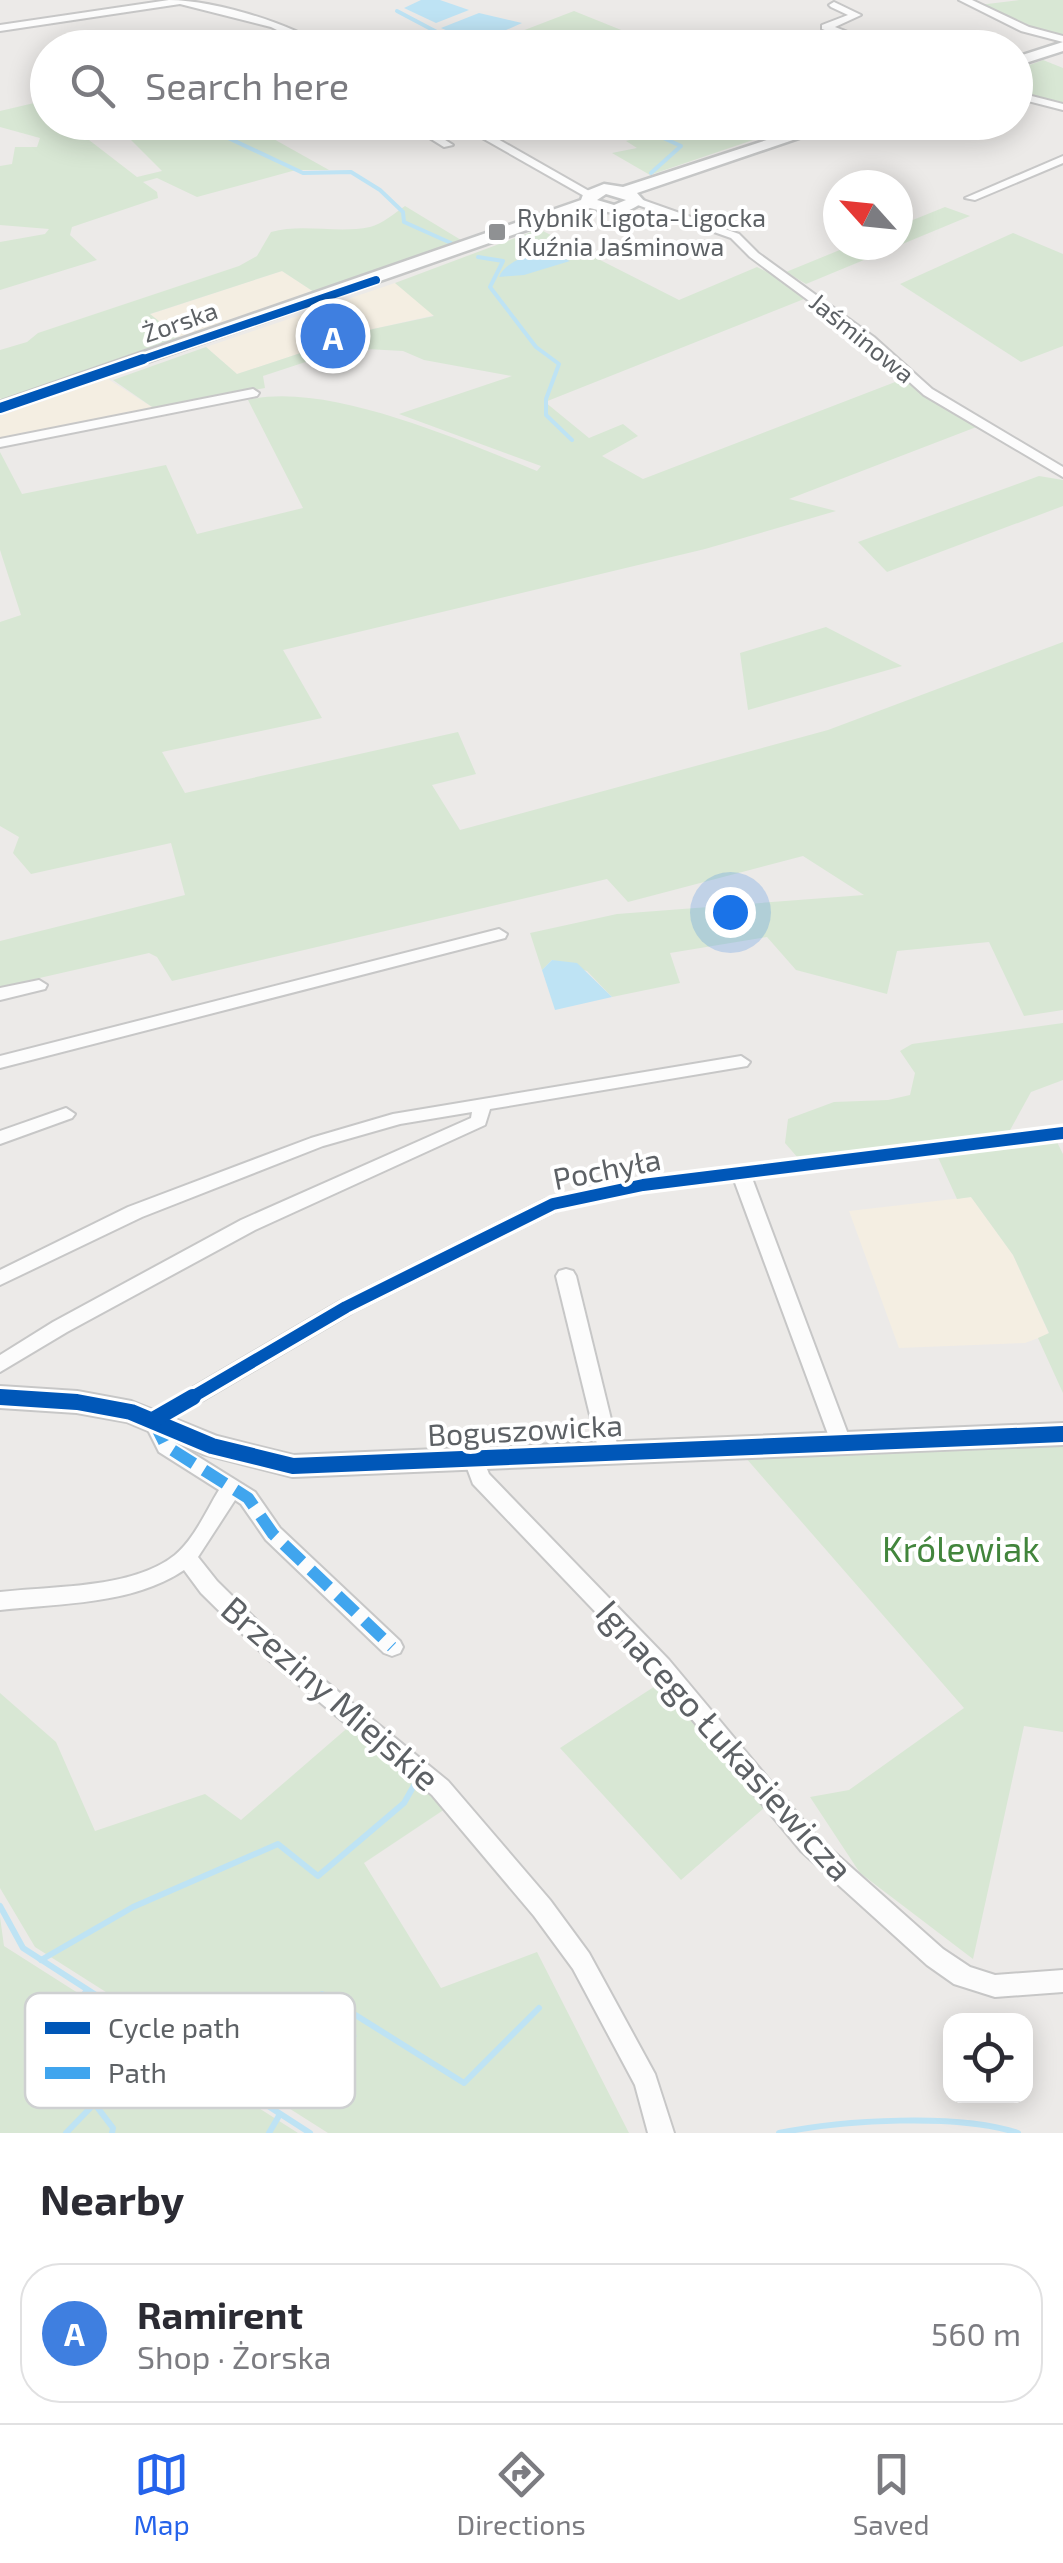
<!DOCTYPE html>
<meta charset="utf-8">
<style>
body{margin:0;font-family:"Exo 2",sans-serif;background:#f2f2f3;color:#2b2b33}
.controls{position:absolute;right:30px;bottom:30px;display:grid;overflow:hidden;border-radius:20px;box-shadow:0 5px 25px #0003}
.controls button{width:90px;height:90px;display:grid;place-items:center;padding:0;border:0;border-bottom:2px solid #e1e1e2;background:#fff;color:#2b2b33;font:50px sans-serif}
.compass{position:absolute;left:823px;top:170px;width:90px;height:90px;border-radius:50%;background:#fff;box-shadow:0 5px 25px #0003;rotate:297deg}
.you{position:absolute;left:730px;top:912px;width:35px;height:35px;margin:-25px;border:8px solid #fff;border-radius:50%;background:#1a73e8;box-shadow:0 0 0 15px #1a73e833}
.badge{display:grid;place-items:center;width:65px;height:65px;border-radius:50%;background:#2563eb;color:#fff;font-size:32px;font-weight:700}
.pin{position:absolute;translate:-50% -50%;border:5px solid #fff;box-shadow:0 2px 10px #0006}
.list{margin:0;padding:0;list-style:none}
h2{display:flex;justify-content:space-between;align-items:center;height:130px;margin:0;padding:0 40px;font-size:42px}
h2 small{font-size:32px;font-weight:400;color:#7c7c81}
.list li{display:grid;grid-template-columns:65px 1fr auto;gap:30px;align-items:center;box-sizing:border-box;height:140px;margin:0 20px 20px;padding:0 20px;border:2px solid #e1e1e2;border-radius:40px}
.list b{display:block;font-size:38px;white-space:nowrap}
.list p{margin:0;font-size:32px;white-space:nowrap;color:#7c7c81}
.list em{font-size:32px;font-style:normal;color:#7c7c81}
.icon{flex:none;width:55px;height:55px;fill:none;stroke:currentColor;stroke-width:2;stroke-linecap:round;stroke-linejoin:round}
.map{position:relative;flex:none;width:1063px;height:2133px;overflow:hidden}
.search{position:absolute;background:#fff;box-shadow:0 5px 25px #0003;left:30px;right:30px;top:30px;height:110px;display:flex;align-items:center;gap:25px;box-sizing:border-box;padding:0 35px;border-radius:55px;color:#7c7c81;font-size:38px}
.sheet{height:290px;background:#fff}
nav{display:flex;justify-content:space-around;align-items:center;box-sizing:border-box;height:140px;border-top:2px solid #e1e1e2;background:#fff;font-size:28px;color:#7c7c81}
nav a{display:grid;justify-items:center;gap:5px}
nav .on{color:#2563eb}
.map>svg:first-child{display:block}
.commercial{fill:#f4eee2}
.green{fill:#d8e7d4}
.water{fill:#bee3f4}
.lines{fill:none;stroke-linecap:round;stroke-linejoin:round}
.stream-far1{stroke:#bee3f4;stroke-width:4}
.stream{stroke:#bee3f4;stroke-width:6}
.minor-casing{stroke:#c7c7c7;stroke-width:4}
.tertiary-casing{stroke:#c7c7c7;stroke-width:6}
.secondary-casing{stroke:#c6c7c7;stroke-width:5}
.minor{fill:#fcfcfc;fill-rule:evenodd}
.tertiary{fill:#fcfcfc;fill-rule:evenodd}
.secondary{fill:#fcfcfc;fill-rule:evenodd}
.quiet{stroke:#40a5ee;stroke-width:12;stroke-dasharray:25 12;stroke-linecap:butt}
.cycleway-far3-casing{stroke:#fff;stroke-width:11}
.cycleway-far2-casing{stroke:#fff;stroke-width:15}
.cycleway-far1-casing{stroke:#fff;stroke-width:19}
.cycleway-casing{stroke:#fff;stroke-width:22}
.cycleway-far3{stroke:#0057b8;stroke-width:8}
.cycleway-far2{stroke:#0057b8;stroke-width:10}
.cycleway-far1{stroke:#0057b8;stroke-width:12}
.cycleway{stroke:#0057b8;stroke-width:16}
.poi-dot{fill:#8f9193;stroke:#fff;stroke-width:4}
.labels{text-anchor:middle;stroke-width:8;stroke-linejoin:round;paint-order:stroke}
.far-poi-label{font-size:25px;fill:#5d6165;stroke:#fff;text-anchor:start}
.far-street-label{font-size:25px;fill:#5d6165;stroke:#fff}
.street-label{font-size:30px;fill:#5d6165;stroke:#fff}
.near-park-label{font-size:35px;fill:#42853c;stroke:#fff}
.near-street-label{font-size:35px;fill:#5d6165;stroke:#fff}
.key{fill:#fff;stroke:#ced0d1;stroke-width:2.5}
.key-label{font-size:28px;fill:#5d6165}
</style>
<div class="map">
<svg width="1063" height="2133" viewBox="0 0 1063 2133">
<rect width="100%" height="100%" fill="#eceae8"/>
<!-- commercial -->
<g class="commercial">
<polygon points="282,271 314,292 179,337 148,315"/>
<polygon points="395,283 435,315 373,329 237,374 206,347"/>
<polygon points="108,379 155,409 0,441 0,416"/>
<polygon points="971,1197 1013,1255 1049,1334 1025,1343 899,1348 849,1211"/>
</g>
<!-- green -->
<g class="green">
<polygon points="1019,0 1063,0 1063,37 1029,29 979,5"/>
<polygon points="574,11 651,42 704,37 710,47 618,47 587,31 554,45 522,31"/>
<polygon points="1043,60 1063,68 1063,104 1054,105 1016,93 1016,70"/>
<polygon points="47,100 48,122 67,123 137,177 162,171 128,137 176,123 245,123 329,170 296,170 197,197 157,178 143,182 157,192 158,198 72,227 70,235 97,260 0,290 0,242 45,234 49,229 0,225 0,166 12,164 15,147 37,147 40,138 0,127 0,111"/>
<polygon points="630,123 803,123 650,175 612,153 637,148 626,141 653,134"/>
<path d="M405,206L461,240L314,292L282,271L150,314L179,337L3,400L0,398V350L27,342L38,333L239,266L257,256L271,232C303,223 337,234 370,227C382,224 395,213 405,206Z"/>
<polygon points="945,207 970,216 806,284 786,272 852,245 898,245 898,226"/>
<path d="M539,229L679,300L757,267L781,279L804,299L545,402L589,438L623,424L638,436L602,456L643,479L903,379L979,426L789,499L836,511L705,549L283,650L322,718L162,752L185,793L458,732L476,774L432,785L460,830L828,730L1063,642V1010L1024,1016L989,942L897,951L887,994L796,970L767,937L670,953L680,983L612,997L587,971L552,960L542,970L530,933L617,914L864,895L803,856L628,902L607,879L172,981L157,957L149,953L0,987V941L185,895L171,843L31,874L13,853L19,837L0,826V622L21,615L0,550V452L22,494L166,465L197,534L303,508L248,400C327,381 461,441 537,471L541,466L399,414L512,376L424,360L403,351L348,348L263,376L265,388L155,409L113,380L206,347L237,374L373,329L434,316L395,283Z"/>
<polygon points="1013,233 1063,254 1063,346 1021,362 900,284"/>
<polygon points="1039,476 1063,480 1063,506 887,572 858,542"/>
<polygon points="826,627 902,666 748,710 740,653"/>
<polygon points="1063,1023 1063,1080 1031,1092 1009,1132 798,1158 785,1143 788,1119 834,1102 888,1100 910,1095 915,1073 900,1051 912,1044"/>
<polygon points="1056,1140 1063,1154 1063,1393 1038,1338 1049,1333 1013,1255 971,1197 957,1199 936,1153"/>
<polygon points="1063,1445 1063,1732 1024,1726 973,1959 860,1873 810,1797 849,1790 964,1708 745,1457"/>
<polygon points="666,1679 772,1809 764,1808 681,1880 560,1748"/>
<polygon points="0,1693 56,1742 95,1831 205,1794 241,1820 352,1724 445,1809 364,1863 441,1988 537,1952 629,2133 328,2133 35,1947 0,1888"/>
<polygon points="0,1917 4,1946 298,2133 0,2133"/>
</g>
<!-- water -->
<g class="water">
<polygon points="421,0 440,0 469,10 436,23 404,8"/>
<polygon points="479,13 522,23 477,43 441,28"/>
<path d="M545,251L570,261L524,275L499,277C505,262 529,254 545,251Z"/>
<polygon points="552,960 577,963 612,997 555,1010 542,970"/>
<polygon points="315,2007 357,2036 327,2057 276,2031"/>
</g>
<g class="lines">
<!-- stream-far1 -->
<g class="stream-far1">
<polyline points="397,11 467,48"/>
<polyline points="113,36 123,48"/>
<polyline points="194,122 303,173 351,172 380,190 403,212 404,222 451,243"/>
<polyline points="628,122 681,146 651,173"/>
<polyline points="478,257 503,261 490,287 536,347 559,364 546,399 546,415 572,440"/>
</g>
<!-- stream -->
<g class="stream">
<polyline points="0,1906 23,1948 310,2133"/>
<polyline points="41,1960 133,1907 278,1844 318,1876 404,1803 416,1782"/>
<polyline points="87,1990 49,2044 113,2128 112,2133"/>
<polyline points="202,2064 322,1994 464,2083 539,2008"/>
<polyline points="66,2133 94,2104"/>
<polyline points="269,2133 280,2114"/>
<path d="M779,2133C842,2120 958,2113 1018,2133"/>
</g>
<!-- minor casing -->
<g class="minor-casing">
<g id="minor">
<path d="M169,0C212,0 288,22 327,48H313L271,27L180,4L0,31V25Z"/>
<polygon points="959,0 972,0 1029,27 1063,36 1063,42 1021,31"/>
<polygon points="834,2 861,15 835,27 889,48 873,48 822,29 822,25 848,15 831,7 829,5"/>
<polygon points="1016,92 1063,104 1063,110 1016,98"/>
<polygon points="404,122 417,122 453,145 444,147"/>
<polygon points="454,122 468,122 596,195 586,197"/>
<polygon points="1063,156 1063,163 975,200 965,198"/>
<polygon points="632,199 640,199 739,234 758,253 874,337 932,389 1063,467 1063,477 924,395 866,343 750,257 731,238 632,203"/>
<polygon points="253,389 259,393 257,396 0,447 0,439"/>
<polygon points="499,929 507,934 505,938 0,1068 0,1056"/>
<polygon points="39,980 47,985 45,989 0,1000 0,988"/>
<polygon points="741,1056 750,1062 747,1066 490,1109 485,1125 255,1230 67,1332 0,1372 0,1355 53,1322 241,1220 471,1118 472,1112 400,1124 323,1146 142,1217 0,1285 0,1270 128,1207 311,1138 393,1114"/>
<polygon points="66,1108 75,1114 72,1118 0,1144 0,1131"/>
<path d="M1063,1127V1139L752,1178L852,1445L849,1451L842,1453L835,1451L832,1445L734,1180L643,1191L558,1210L353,1312L164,1423L173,1441L255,1492L280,1528L400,1641L403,1647L400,1653L392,1656L384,1653L266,1540L241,1504L235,1500L198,1557L217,1581L286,1649L448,1781L550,1900L589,1953L655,2074L674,2133H648L635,2085L573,1969L534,1916L432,1795L270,1661L201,1593L184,1570C132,1605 60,1603 0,1610V1592C52,1586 133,1589 175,1555C195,1538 206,1511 219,1490L159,1452L143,1420L146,1415L339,1302L546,1199L643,1179Z"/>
<polygon points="566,1269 573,1271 576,1276 619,1452 616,1458 609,1460 602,1458 599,1452 556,1276 559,1271"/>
<polygon points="474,1452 481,1454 489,1474 669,1660 817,1837 943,1949 970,1967 995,1975 1063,1970 1063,1992 995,1997 954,1984 927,1965 801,1851 653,1672 473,1484 464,1460 467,1454"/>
</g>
</g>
<!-- tertiary casing -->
<g class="tertiary-casing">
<polygon id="tertiary" points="0,1387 77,1392 131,1402 217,1437 293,1456 1063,1424 1063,1444 293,1476 203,1453 127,1421 77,1412 0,1407"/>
</g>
<!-- secondary casing -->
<g class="secondary-casing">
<g id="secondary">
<polygon points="1063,42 1063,51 1016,66 1016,57"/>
<path d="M822,122H846L637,193L644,201C626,216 612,214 590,208L0,413V402L581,200L584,192L604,184L623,187ZM606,194L626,200L614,205L597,200Z"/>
</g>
</g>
<!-- minor -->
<use href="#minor" class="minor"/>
<!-- tertiary -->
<use href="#tertiary" class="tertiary"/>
<!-- secondary -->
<use href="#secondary" class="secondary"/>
<!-- quiet -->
<polyline class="quiet" points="153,1420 166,1446 248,1498 273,1534 392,1647"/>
<!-- cycleway-far3 casing -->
<g class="cycleway-far3-casing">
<polyline id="cycleway-far3" points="135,362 376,280"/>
</g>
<!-- cycleway-far2 casing -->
<g class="cycleway-far2-casing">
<polyline id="cycleway-far2" points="0,408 143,359"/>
</g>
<!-- cycleway-far1 casing -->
<g class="cycleway-far1-casing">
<g id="cycleway-far1">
<polyline points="0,1397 31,1399"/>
<polyline points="189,1399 346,1307 553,1204 643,1185 1063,1133"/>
</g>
</g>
<!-- cycleway casing -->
<g class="cycleway-casing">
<g id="cycleway">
<polyline points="0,1397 77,1402 131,1412 212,1446 293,1466 1063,1434"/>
<polyline points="153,1420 193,1397"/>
</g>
</g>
<!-- cycleway-far3 -->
<use href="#cycleway-far3" class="cycleway-far3"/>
<!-- cycleway-far2 -->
<use href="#cycleway-far2" class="cycleway-far2"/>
<!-- cycleway-far1 -->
<use href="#cycleway-far1" class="cycleway-far1"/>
<!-- cycleway -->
<use href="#cycleway" class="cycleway"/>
</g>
<!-- markers -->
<rect class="poi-dot" x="487" y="222" width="20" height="20" rx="5"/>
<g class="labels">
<!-- far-poi labels -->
<g class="far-poi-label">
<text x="517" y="227">Rybnik Ligota-Ligocka<tspan x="517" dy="29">Kuźnia Jaśminowa</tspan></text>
</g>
<!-- far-street labels -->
<g class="far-street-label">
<text transform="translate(180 322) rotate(-19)" y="9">Żorska</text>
<text transform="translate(862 338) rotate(39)" y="9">Jaśminowa</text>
</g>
<!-- street labels -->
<g class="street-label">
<text transform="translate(607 1170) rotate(-11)" y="10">Pochyła</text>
<text transform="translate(525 1431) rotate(-3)" y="10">Boguszowicka</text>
</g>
<!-- near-park labels -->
<g class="near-park-label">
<text x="961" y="1562">Królewiak</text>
</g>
<!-- near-street labels -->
<g class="near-street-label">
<text transform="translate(330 1694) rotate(41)" y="12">Brzeziny Miejskie</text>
<text transform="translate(724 1741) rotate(48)" y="12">Ignacego Łukasiewicza</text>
</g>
</g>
<!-- legend -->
<rect x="25" y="1993" width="330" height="115" rx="15" class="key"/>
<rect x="45" y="2022" width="45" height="12" fill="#0057b8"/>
<rect x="45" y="2067" width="45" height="12" fill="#40a5ee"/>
<g class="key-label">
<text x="108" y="2038">Cycle path</text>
<text x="108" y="2083">Path</text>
</g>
</svg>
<div class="controls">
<button><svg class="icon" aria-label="locate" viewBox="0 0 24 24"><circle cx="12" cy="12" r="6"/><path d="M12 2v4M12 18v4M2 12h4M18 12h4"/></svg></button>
</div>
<svg class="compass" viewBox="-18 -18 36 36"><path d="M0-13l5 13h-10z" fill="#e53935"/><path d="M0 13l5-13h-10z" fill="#7c7c81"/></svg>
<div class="you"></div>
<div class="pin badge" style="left:333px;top:336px;background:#3f7fe0">A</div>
<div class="search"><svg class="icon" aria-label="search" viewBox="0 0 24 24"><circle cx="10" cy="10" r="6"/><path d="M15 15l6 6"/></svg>Search here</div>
</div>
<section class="sheet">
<h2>Nearby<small></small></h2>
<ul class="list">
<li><span class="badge" style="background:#3f7fe0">A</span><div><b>Ramirent</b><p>Shop · Żorska</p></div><em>560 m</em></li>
</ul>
</section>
<nav>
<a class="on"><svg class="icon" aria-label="map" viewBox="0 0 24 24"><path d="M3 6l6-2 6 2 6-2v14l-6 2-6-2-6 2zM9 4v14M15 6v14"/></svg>Map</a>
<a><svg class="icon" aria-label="directions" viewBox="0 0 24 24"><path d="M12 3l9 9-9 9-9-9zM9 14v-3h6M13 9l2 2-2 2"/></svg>Directions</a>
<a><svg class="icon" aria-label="saved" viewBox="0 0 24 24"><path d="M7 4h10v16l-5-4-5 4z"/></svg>Saved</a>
</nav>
